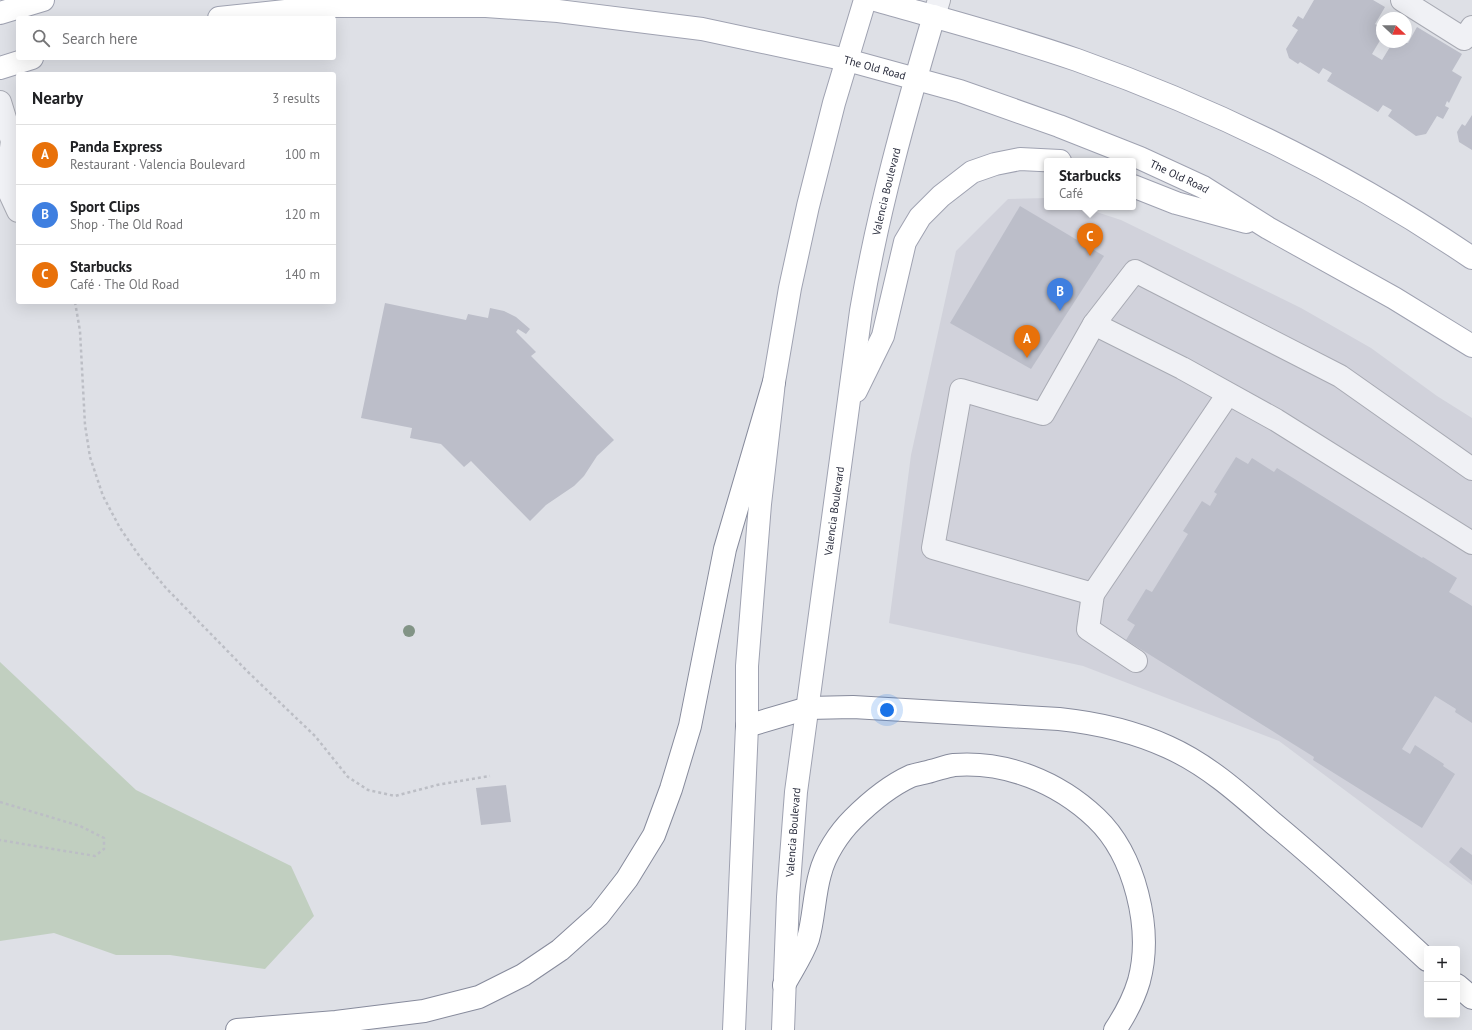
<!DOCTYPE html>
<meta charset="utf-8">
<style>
body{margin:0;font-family:"PT Sans",sans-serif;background:#f6f6f6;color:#202124}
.controls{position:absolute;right:12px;bottom:12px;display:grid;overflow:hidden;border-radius:4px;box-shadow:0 4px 16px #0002}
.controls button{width:36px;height:36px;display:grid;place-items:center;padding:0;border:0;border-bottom:1px solid #e0e0e0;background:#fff;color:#202124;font:20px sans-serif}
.compass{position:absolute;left:1376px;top:12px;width:36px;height:36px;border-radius:50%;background:#fff;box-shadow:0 4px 16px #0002;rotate:112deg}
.you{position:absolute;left:887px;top:710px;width:14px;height:14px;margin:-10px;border:3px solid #fff;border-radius:50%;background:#1a73e8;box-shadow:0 0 0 6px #1a73e833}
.badge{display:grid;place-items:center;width:26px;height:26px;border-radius:50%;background:#0b8043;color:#fff;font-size:13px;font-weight:700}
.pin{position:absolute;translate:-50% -33px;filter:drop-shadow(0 1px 2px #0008)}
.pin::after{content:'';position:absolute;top:21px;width:14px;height:12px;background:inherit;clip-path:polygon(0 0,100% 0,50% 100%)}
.popup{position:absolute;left:1044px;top:158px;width:92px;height:52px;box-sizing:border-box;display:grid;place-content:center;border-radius:4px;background:#fff;filter:drop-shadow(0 1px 3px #0005);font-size:13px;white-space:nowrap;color:#757577}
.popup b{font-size:15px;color:#202124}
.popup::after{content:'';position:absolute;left:50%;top:100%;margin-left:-8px;border:8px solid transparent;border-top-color:#fff}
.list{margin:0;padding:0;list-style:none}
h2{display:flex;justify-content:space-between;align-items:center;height:52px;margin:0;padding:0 16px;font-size:17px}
h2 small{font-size:13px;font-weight:400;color:#757577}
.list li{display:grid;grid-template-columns:26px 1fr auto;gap:12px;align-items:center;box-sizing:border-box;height:60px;padding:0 16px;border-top:1px solid #e0e0e0}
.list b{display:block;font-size:15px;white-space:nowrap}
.list p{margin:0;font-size:13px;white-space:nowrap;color:#757577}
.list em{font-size:13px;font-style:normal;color:#757577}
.icon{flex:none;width:22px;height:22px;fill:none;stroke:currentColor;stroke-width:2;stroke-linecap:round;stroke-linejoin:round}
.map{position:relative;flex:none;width:1472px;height:1030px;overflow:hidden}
.search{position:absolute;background:#fff;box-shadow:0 4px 16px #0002;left:16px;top:16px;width:320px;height:44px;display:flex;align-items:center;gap:10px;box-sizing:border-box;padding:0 14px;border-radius:4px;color:#757577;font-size:15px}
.panel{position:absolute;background:#fff;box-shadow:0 4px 16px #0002;left:16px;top:72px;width:320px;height:232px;border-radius:4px}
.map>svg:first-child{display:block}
.built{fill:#d1d2db}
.grass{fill:#c1cfc0}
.building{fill:#bcbec9}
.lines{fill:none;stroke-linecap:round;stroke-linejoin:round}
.minor-casing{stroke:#a8aab3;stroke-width:24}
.major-casing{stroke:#9fa2b1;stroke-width:24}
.highway-casing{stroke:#878b9c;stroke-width:24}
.path{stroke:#bcbec5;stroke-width:2.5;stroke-dasharray:3 3;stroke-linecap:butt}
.minor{stroke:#f0f1f5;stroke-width:22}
.major{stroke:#fff;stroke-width:22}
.highway{stroke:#fff;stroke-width:22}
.tree{fill:#829486}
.labels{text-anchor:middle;stroke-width:3;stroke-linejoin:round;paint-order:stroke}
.street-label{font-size:11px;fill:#292c3c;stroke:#edeff4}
</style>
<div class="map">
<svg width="1472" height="1030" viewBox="0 0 1472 1030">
<rect width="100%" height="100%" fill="#dee0e6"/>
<!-- built -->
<polygon class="built" points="1047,198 1047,207 1081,207 1121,220 1301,308 1371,348 1437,396 1472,418 1472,885 1279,741 1083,666 889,623 911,455 956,251 1008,199"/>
<!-- grass -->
<polygon class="grass" points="0,662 136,790 291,866 314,916 265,969 170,955 116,955 54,933 0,941"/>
<!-- building -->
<g class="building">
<polygon points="1314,0 1373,0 1385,7 1375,24 1382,28 1382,37 1372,54 1382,60 1393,42 1408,43 1417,27 1462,54 1452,71 1462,77 1449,103 1447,101 1445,106 1449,108 1443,119 1437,116 1426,134 1416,136 1388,116 1392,110 1383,105 1378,112 1327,81 1332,73 1323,68 1319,74 1300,62 1298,64 1289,58 1286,49 1298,30 1292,26 1298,16 1303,19"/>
<polygon points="1472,115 1472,150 1459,142 1457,132 1462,124 1465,126"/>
<polygon points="1020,206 1104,256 1031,369 950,323"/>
<polygon points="385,303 466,320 468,314 488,318 490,308 504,311 516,317 530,329 526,334 518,329 516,332 536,352 531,356 614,440 597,456 584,476 574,486 546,505 530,521 471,461 464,467 441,444 410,438 412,428 361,418"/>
<polygon points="1236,457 1248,464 1252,458 1274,472 1277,468 1422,558 1423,557 1457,578 1449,592 1472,606 1472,723 1455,712 1456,709 1435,696 1402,749 1410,754 1415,745 1444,764 1443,766 1455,774 1422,828 1313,760 1314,757 1126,640 1135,625 1127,620 1146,589 1152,592 1188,534 1183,531 1202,501 1210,506 1217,494 1214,492"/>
<polygon points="506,785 511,822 481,825 476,788"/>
<polygon points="1461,847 1472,855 1472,881 1449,862"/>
</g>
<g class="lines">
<!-- minor casing -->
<g class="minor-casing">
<g id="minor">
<polyline points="1402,0 1464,39 1472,27"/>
<polyline points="934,16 939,0"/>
<polyline points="0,102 12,141 6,185 18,211"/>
<polyline points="1094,324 1043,414 961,390 933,548 1093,594 1228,394"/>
<polyline points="1472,469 1340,376 1135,271 1094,324 1182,368 1276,420 1472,543"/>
<polyline points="1093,594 1088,629 1136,661"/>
</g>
</g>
<!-- major casing -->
<g class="major-casing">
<g id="major">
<path d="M875,0C942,19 1011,37 1077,60C1215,109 1350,175 1472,258"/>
<polyline points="0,13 43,0"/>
<path id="s1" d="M219,18L332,6H486L558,11L702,29L847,60L960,91L1059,126L1140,158L1203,187L1268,228L1394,298L1472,346"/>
<polyline points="0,68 32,58"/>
<polyline points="1133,186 1176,203 1246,222"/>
<polyline points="856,391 883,336 905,242 920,217 941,196 972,172 995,164 1020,159 1060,161"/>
<polyline points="734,1030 747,726 747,666 760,504 774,382 790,288 808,206 834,103 865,0"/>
<path id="s2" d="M783,1030L788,897L796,792L861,311C878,211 905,114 934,16"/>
</g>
</g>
<!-- highway casing -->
<g class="highway-casing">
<g id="highway">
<path d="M747,726L808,708L853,707L1059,719C1097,723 1133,731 1168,747C1208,765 1240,794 1273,823C1326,867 1376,913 1427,960"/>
<path d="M784,985C792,970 803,954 808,939C814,918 814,895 820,874C825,854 839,833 853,819C870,802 889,786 911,776C917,774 925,773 931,771C939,769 947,766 954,765C1006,761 1058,782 1096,818C1135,855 1153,929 1139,981C1134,998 1125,1015 1115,1030"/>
<polyline points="1457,985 1472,998"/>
<polyline points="237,1030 336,1022 424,1011 479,997 523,975 560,950 599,915 627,879 654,835 671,789 690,726 725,549 774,382"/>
</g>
</g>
<!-- path -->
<g class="path">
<polyline points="75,302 80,331 85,425 90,457 103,496 120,528 140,557 166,588 248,672 315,736 348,777 368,790 395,796 437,785 490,776"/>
<polyline points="0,802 80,826 104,838 104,849 95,856 0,840"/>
</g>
<!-- minor -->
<use href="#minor" class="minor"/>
<!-- major -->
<use href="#major" class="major"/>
<!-- highway -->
<use href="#highway" class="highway"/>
</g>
<!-- trees -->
<circle class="tree" cx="409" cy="631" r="6"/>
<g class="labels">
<!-- street labels -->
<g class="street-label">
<text dy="4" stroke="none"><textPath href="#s1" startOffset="662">The Old Road</textPath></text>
<text dy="4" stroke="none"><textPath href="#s1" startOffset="986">The Old Road</textPath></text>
<text dy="4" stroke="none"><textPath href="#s2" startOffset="846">Valencia Boulevard</textPath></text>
<text dy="4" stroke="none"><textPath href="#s2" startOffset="522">Valencia Boulevard</textPath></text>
<text dy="4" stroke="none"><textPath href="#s2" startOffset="198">Valencia Boulevard</textPath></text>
</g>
</g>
</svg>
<div class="controls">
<button>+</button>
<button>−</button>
</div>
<svg class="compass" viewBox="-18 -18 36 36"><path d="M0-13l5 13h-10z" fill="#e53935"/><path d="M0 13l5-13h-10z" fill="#757577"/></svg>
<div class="you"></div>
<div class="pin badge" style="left:1027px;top:358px;background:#e8710a">A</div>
<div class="pin badge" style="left:1060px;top:311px;background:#3f7fe0">B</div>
<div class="pin badge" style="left:1090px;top:256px;background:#e8710a">C</div>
<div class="popup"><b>Starbucks</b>Café</div>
<div class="search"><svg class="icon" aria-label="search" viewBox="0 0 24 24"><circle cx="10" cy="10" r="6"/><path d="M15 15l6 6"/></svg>Search here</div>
<section class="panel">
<h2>Nearby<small>3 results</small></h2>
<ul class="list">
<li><span class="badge" style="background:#e8710a">A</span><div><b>Panda Express</b><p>Restaurant · Valencia Boulevard</p></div><em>100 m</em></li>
<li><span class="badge" style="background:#3f7fe0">B</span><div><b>Sport Clips</b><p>Shop · The Old Road</p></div><em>120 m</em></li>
<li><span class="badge" style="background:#e8710a">C</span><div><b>Starbucks</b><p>Café · The Old Road</p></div><em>140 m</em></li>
</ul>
</section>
</div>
